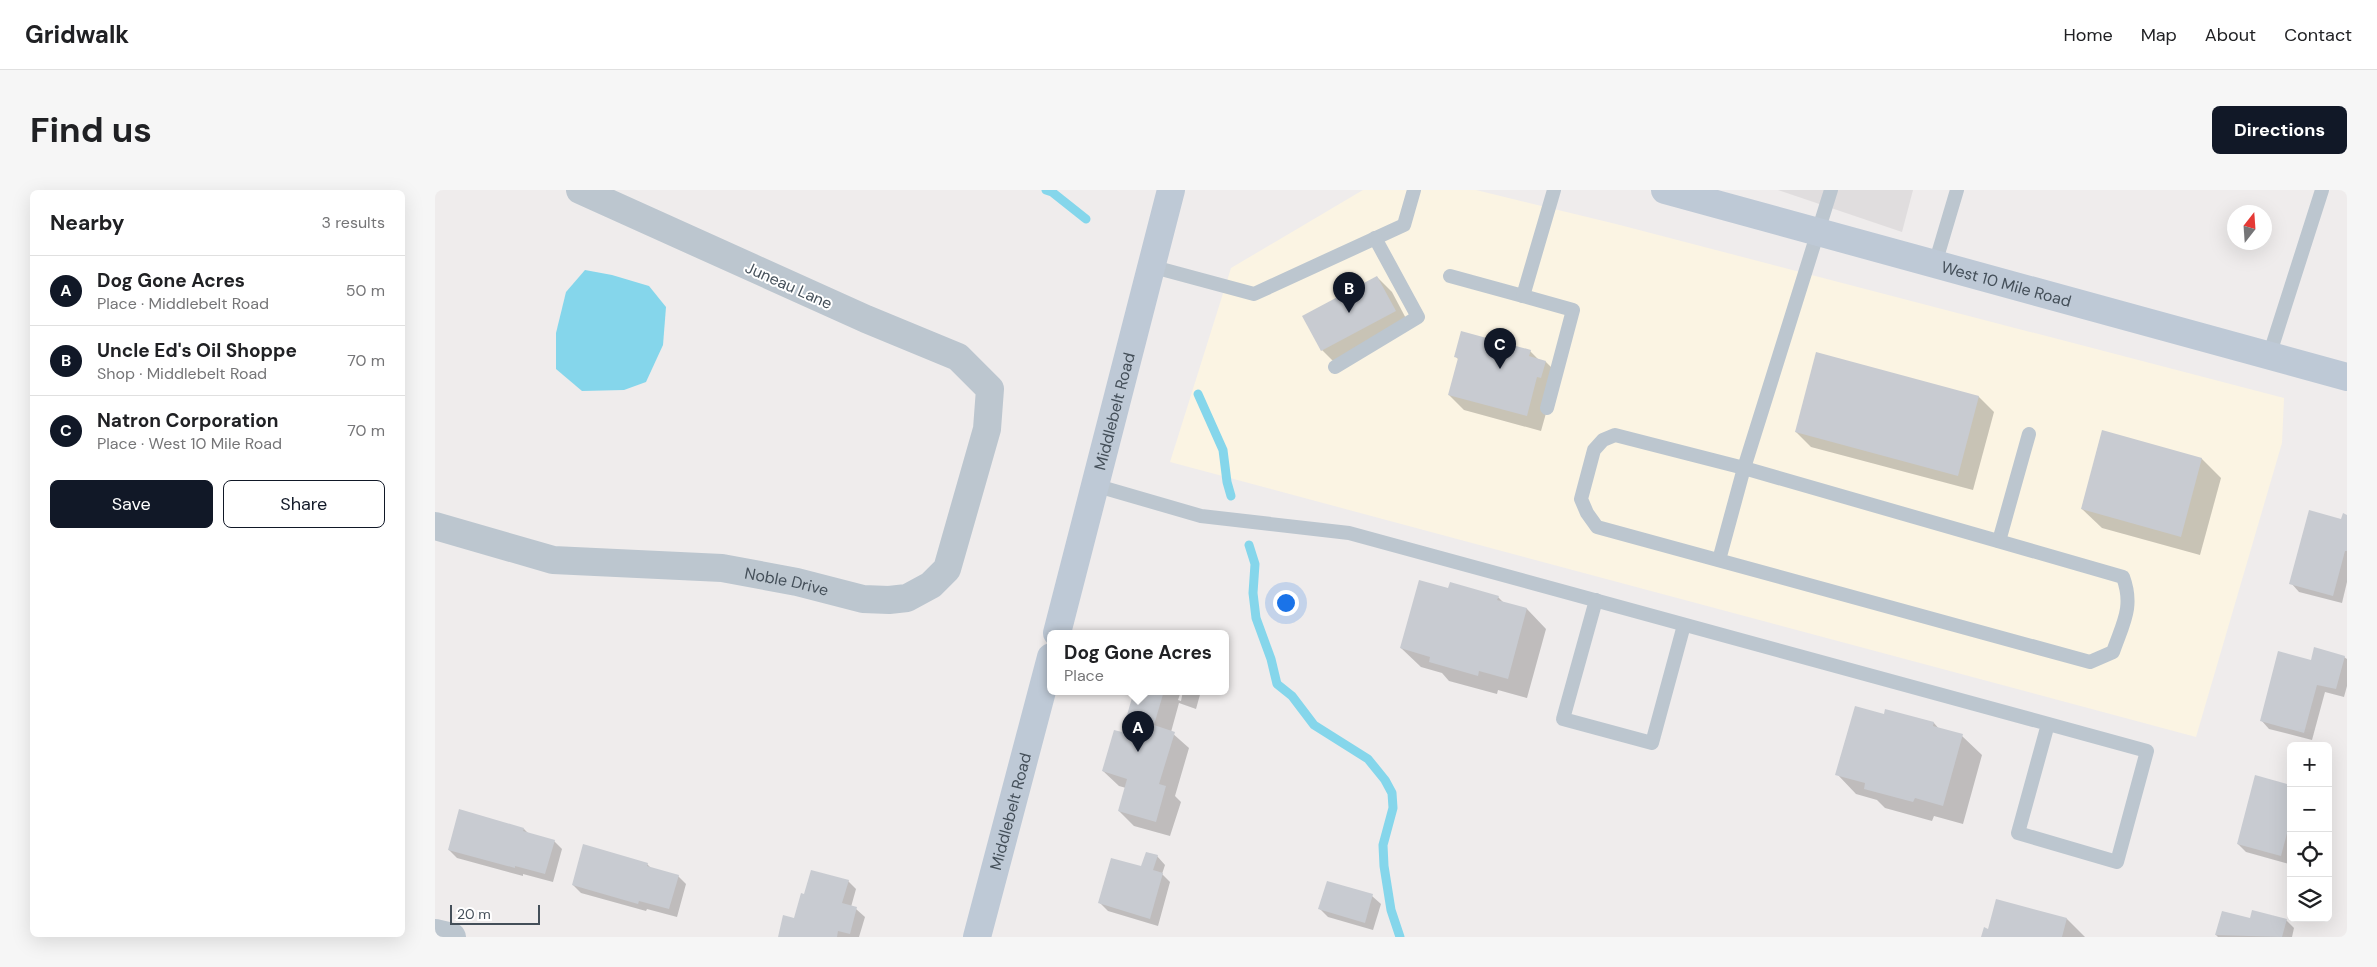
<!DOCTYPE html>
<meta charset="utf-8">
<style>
body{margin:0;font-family:"DM Sans",sans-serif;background:#f6f6f6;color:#202124}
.controls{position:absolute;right:15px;bottom:15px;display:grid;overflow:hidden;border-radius:8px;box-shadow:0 5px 20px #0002}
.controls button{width:45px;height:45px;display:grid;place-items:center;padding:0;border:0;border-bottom:1px solid #e0e0e0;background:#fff;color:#202124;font:25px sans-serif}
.compass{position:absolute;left:1792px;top:15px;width:45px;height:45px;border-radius:50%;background:#fff;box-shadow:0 5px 20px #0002;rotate:17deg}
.scale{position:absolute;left:15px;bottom:12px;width:90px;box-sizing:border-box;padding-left:5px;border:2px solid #444f59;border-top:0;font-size:14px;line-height:18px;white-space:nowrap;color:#444f59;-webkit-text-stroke:4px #fff;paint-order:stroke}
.you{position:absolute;left:850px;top:412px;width:18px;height:18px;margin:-12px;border:4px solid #fff;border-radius:50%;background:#1a73e8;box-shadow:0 0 0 8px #1a73e833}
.badge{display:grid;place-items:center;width:32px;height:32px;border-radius:50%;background:#111827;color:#fff;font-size:16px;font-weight:700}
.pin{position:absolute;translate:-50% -41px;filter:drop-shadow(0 1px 2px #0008)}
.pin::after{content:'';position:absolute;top:26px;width:18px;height:15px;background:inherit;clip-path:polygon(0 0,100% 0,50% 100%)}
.popup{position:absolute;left:612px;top:440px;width:182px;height:65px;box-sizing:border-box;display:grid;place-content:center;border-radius:8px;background:#fff;filter:drop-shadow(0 1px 4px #0005);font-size:16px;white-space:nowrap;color:#757577}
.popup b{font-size:19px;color:#202124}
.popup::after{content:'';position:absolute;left:50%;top:100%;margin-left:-10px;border:10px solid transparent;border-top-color:#fff}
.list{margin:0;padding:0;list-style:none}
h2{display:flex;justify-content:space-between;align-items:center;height:65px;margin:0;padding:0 20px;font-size:21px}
h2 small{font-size:16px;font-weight:400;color:#757577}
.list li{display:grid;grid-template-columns:32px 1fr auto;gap:15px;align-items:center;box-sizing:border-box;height:70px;padding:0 20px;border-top:1px solid #e0e0e0}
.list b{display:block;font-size:19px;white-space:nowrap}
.list p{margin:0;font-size:16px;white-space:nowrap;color:#757577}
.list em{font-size:16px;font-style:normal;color:#757577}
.actions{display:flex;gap:10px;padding:15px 20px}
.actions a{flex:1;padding:11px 0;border:1px solid #111827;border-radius:8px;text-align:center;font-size:18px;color:#111827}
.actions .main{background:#111827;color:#fff}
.icon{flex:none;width:28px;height:28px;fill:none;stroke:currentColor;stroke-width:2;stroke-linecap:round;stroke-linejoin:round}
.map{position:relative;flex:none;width:1912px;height:747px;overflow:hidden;border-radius:8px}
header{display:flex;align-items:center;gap:30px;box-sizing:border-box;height:70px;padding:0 25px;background:#fff;border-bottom:1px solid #e0e0e0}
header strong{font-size:24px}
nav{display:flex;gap:28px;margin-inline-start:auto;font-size:18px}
.intro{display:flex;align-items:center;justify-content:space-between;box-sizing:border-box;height:120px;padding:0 30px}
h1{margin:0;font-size:35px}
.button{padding:12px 22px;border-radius:8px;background:#111827;color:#fff;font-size:18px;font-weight:700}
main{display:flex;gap:30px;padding:0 30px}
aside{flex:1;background:#fff;border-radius:8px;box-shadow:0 5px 20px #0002}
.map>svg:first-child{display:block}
.commercial{fill:#fbf4e3}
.education{fill:#e0ddde}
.water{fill:#85d6eb}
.shadow{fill:#0003}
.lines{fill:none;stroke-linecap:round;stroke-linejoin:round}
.stream{stroke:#85d6eb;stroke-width:9}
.building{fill:#c8cbd1}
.lane{stroke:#bcc6cf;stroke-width:14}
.street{stroke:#bcc6cf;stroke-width:28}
.secondary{stroke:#bec9d6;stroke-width:28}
.labels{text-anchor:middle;stroke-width:4;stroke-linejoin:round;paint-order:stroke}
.street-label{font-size:16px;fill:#444f59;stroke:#fff}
</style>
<header>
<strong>Gridwalk</strong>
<nav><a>Home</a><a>Map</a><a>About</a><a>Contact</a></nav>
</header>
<div class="intro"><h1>Find us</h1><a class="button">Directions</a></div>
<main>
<aside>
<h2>Nearby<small>3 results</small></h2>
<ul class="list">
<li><span class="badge">A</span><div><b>Dog Gone Acres</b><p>Place · Middlebelt Road</p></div><em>50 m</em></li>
<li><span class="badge">B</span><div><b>Uncle Ed's Oil Shoppe</b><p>Shop · Middlebelt Road</p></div><em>70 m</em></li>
<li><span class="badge">C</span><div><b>Natron Corporation</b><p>Place · West 10 Mile Road</p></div><em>70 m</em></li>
</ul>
<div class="actions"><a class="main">Save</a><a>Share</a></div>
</aside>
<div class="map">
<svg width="1912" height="747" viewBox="0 0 1912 747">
<rect width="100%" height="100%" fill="#efecec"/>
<!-- commercial -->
<polygon class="commercial" points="928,0 1041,0 1181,34 1849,208 1847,253 1761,547 735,272 796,78"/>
<!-- education -->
<polygon class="education" points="1343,0 1478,0 1467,42"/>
<!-- water -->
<polygon class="water" points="150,80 177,85 214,96 231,117 228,155 211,192 189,200 147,201 121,179 121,143 131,102"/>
<!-- shadow -->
<g class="shadow">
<polygon points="942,87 957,102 975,136 902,175 887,160"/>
<polygon points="1095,161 1104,170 1111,172 1126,187 1117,202 1106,241 1029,220 1014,205 1024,170 1020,166"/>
<polygon points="1382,164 1544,207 1559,222 1538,300 1376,257 1361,242"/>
<polygon points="1668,242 1767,269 1786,288 1765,365 1667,338 1647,319"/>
<polygon points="1912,326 1912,392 1907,413 1864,402 1856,393"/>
<polygon points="1014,399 1063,407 1069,413 1092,419 1111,439 1092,508 1063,500 1062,504 1014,491 1007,483 986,477 966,458"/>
<polygon points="1909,467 1912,469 1912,496 1909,507 1890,502 1877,550 1834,539 1826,530 1877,472"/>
<polygon points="700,501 746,501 743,510 746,511 748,501 766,501 761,519 744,513 736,542 754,558 740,606 746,612 735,646 699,636 684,621 691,598 684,596 668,581 688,544"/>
<polygon points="1450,525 1499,533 1505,540 1527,546 1547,565 1528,634 1499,626 1497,631 1450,618 1442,610 1421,604 1402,584"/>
<polygon points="1856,586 1856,666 1854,674 1811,662 1803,654 1853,595"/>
<polygon points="89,639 94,644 119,651 127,659 118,692 88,684 88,686 22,668 14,660"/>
<polygon points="722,666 730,675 727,684 735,692 723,736 673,721 665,713"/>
<polygon points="212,674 217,679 243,686 251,694 242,727 212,719 211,721 146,703 138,695"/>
<polygon points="413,691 421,699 416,717 421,719 430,727 424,747 344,747 360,730"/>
<polygon points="937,706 946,714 938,740 893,727 885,719"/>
<polygon points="1632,729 1650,747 1547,747 1554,740"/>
<polygon points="1816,730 1851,730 1859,738 1857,747 1783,747 1781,745"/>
</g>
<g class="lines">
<!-- stream -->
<g class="stream">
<polyline points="611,0 617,2 651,29"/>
<polyline points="763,204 788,260 792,292 796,306"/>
<polyline points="814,355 820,374 818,403 821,428 836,469 842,494 857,506 879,535 933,569 950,590 957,603 958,618 948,655 949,676 956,720 965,747"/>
</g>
</g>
<!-- building -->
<g class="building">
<polygon points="942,86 961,121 886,161 867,126"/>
<polygon points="1026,141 1096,160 1094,166 1111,171 1106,188 1102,187 1092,226 1013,205 1023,168 1019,167"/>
<polygon points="1381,162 1544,206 1523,286 1360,242"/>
<polygon points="1667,240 1767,268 1746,347 1646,319"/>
<polygon points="1874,320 1906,329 1908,323 1912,325 1912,361 1910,361 1898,406 1854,394"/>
<polygon points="984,390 1013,398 1015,392 1064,406 1062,410 1092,418 1073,489 1044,481 1043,486 994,472 995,467 965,458"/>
<polygon points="1879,457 1910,466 1901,499 1882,495 1869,543 1825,531 1843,461 1876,470"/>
<polygon points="699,501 729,501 719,535 740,542 724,594 731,596 721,632 683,621 692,589 667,581 679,540 687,542"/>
<polygon points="1420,516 1449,524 1450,519 1499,532 1498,536 1528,544 1508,616 1480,608 1478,612 1429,599 1430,593 1400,585"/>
<polygon points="1856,583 1856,628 1846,666 1802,654 1820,585 1852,594"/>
<polygon points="24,619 89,638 88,641 120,650 110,684 80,676 80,678 13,660"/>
<polygon points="148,654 213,673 212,676 244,685 234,719 204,711 203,714 137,695"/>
<polygon points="711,662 723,665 718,680 728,683 715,729 663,713 676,668 706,676"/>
<polygon points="376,680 414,690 407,713 422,717 415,744 403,741 402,747 343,747 348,725 359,728 366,703 369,704"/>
<polygon points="892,691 938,704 930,733 883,719"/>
<polygon points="1561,709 1632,728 1627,747 1546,747 1549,737 1553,739"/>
<polygon points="1817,720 1852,729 1847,747 1780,745 1787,721 1815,728"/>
</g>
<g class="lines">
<!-- lane -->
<g class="lane">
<polyline points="1500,74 1522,0"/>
<polyline points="715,76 819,104 969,35 979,0"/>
<polyline points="1015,86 1088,106"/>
<polyline points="1834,166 1887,0"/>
<polyline points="900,177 983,127 940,48"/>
<polyline points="1112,218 1138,120 1088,106 1119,0"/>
<polyline points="659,295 766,326 914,343 1712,561 1682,672 1583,643 1613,534"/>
<polyline points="1564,351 1594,244"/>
<path d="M1284,370L1309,278L1688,387C1699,417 1688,433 1678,462L1655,472L1162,337L1152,323L1146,309L1159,260L1168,250L1180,245L1309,278L1396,0"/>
<polyline points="1161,410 1128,529 1217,553 1249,435"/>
</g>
<!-- street -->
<g class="street">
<path id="s1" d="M0,336L118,370L287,378L362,392L428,409L454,410L472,408L496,395L512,379L552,239L555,199L523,167L431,129L145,0"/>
<polyline points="0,743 17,747"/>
</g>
<!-- secondary -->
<g class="secondary">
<path id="s2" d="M1230,0L1912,187"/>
<path id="s3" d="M622,443L736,0"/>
<path id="s4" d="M542,747L616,467"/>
</g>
</g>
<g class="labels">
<!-- street labels -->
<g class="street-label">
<text dy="6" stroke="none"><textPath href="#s2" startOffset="354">West 10 Mile Road</textPath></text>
<text transform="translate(354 95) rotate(24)" y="6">Juneau Lane</text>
<text dy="6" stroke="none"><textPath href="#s3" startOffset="229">Middlebelt Road</textPath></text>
<text dy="6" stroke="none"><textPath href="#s1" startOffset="358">Noble Drive</textPath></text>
<text dy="6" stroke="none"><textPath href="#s4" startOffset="130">Middlebelt Road</textPath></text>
</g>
</g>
</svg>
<div class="controls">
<button>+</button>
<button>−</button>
<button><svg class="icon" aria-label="locate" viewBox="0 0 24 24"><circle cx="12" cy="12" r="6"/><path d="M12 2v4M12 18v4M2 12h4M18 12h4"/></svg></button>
<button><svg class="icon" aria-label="layers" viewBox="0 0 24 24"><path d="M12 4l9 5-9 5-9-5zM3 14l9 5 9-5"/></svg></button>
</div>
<svg class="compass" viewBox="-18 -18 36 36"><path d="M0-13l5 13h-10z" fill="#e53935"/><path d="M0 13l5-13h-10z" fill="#757577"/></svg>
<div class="scale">20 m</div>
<div class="you"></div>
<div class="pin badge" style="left:703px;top:562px">A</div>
<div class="popup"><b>Dog Gone Acres</b>Place</div>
<div class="pin badge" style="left:914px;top:123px">B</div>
<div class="pin badge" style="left:1065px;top:179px">C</div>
</div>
</main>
